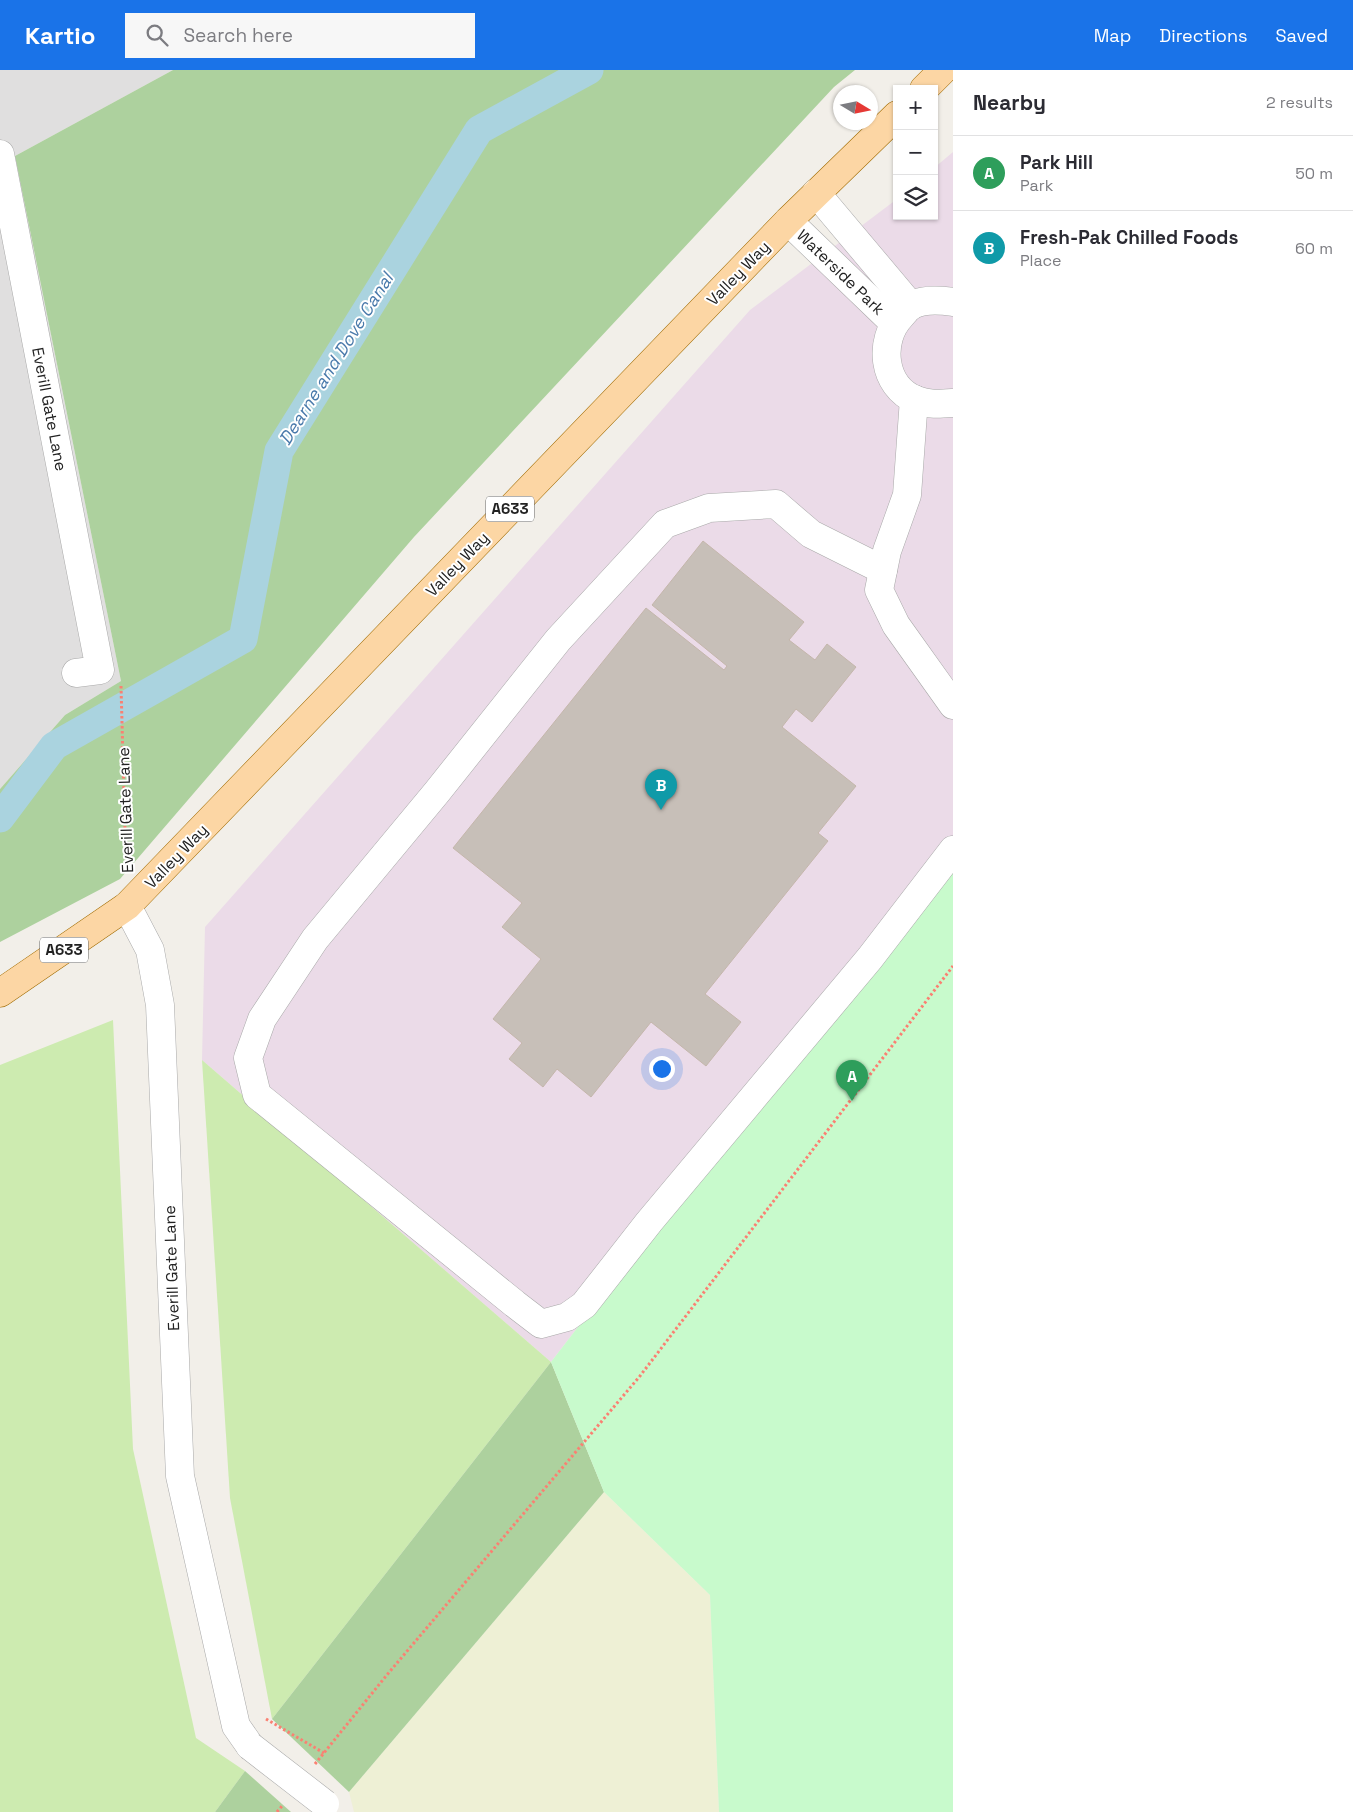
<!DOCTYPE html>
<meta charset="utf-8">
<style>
body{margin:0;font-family:"Space Grotesk",sans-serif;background:#f7f7f7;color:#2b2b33}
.controls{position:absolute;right:15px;top:15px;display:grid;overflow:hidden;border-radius:0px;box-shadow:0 1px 4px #0004}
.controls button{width:45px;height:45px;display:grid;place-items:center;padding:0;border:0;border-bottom:1px solid #e1e1e2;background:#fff;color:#2b2b33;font:25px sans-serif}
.compass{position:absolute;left:833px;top:15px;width:45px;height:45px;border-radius:50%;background:#fff;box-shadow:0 1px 4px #0004;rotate:100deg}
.you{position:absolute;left:661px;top:998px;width:18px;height:18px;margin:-12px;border:4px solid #fff;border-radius:50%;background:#1a73e8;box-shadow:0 0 0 8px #1a73e833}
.badge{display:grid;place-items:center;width:32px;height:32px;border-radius:50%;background:#1a73e8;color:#fff;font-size:16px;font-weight:700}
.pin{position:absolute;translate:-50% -41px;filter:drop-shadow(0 1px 2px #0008)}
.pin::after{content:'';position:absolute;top:26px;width:18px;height:15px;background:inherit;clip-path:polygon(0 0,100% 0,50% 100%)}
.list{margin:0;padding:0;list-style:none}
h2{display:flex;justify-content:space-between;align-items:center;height:65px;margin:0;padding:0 20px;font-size:21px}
h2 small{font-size:16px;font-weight:400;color:#7c7c81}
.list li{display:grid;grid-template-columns:32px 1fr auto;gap:15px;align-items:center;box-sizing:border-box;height:75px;padding:0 20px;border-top:1px solid #e1e1e2}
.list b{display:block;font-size:19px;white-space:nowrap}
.list p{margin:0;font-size:16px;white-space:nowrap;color:#7c7c81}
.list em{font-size:16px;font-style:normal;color:#7c7c81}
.icon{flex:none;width:28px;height:28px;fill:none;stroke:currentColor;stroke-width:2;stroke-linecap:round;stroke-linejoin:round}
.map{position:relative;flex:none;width:953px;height:1742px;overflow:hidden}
header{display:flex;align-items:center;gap:30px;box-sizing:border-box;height:70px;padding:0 25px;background:#1a73e8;color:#fff}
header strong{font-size:24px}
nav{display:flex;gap:28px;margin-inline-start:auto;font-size:18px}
.search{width:350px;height:45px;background:#f7f7f7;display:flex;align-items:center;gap:12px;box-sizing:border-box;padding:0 18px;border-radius:0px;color:#7c7c81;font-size:19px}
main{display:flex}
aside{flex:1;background:#fff}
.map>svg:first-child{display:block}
.residential{fill:#e0dfdf}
.industrial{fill:#ebdbe8}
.farmland{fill:#eef0d5}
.grass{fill:#cdebb0}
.forest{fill:#add19e}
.park{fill:#c8facc}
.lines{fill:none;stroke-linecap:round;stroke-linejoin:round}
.canal{stroke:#aad3df;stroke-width:29}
.building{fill:#c7bfb8;stroke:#c4b6ab}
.minor-casing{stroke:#a9a9a9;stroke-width:29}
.major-casing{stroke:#a06b00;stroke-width:29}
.path{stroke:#fa8072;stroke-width:3;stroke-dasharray:2.5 2.5;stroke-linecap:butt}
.minor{stroke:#fff;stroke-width:28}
.major{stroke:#fcd6a4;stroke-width:28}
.minor-bridge-casing{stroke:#a9a9a9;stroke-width:29;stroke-linecap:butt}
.minor-bridge{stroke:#fff;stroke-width:28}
.labels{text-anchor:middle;stroke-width:4;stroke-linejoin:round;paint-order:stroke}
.shield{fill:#fff;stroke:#646464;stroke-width:1}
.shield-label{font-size:15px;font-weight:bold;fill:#222}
.street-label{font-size:16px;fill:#222;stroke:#fff}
.water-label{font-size:18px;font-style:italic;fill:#4a7aab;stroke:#fff}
</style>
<header>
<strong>Kartio</strong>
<div class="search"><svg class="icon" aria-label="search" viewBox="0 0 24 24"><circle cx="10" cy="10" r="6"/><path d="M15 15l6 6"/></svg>Search here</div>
<nav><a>Map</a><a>Directions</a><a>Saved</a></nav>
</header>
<main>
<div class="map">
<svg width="953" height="1742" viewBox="0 0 953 1742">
<rect width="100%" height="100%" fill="#f2efe9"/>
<!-- residential -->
<polygon class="residential" points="0,0 173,0 15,86 121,611 65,645 0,719"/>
<!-- industrial -->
<polygon class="industrial" points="953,82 953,770 551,1292 202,990 205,857 750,240 897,129 897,146 934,146 934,98"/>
<!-- farmland -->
<polygon class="farmland" points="604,1422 710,1525 719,1742 354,1742 349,1722"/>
<!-- grass -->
<g class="grass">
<polygon points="113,950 133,1379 196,1668 245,1701 215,1742 0,1742 0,995"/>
<polygon points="202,990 551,1292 272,1649 230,1428"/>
</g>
<!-- forest -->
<g class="forest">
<polygon points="173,0 855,0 834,17 414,467 120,809 0,872 0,719 65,645 121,611 15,86"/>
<polygon points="551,1292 604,1422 349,1722 272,1649"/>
<polygon points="245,1701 291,1742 215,1742"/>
</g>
<!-- park -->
<polygon class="park" points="953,770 953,1742 719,1742 710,1525 604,1422 551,1292"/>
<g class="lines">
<!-- canal -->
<polyline class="canal" points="0,748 54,676 243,569 279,381 479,60 589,0"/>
</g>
<!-- building -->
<polygon class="building" points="703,471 804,552 789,570 815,590 827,574 856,597 812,652 796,639 782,657 856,716 818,763 828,771 705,924 741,952 706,996 651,952 591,1027 557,999 543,1017 509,989 522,973 493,949 541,889 502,857 522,833 453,778 646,538 724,600 727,596 652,535"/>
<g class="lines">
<!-- minor casing -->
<g class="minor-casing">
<g id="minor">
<polyline points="0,84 100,600 76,603"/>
<polyline points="816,123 911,236"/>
<polyline points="788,151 894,253"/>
<path d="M953,232C940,230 924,229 912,235C908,237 904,243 901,246C878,270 882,316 916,330C928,335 940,334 953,333"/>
<polyline points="914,329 907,425 887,481 879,520 896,555 953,635"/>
<polyline points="883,500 811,464 776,434 709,438 665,454 558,570 437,722 315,869 262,949 248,988 257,1025 515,1234 541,1254 567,1247 584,1235 649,1152 870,888 953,780"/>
<polyline points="127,836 150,880 160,935 180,1406 236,1656 250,1676"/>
</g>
</g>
<!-- major casing -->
<g class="major-casing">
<g id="major">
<polyline points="924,19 943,0"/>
<polyline points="0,923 127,836 788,151 897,45"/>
</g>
</g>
<!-- path -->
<g class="path">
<polyline points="121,616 126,798"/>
<polyline points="266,1649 324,1683"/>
<polyline points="315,1694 386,1606 640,1306 953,896"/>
<polyline points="277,1742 282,1736"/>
</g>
<!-- minor -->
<use href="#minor" class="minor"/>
<!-- major -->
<use href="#major" class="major"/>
<!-- minor-bridge casing -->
<g class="minor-bridge-casing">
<polyline id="minor-bridge" points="250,1676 325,1734"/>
</g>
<!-- minor-bridge -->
<use href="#minor-bridge" class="minor-bridge"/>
</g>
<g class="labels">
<!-- shield labels -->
<g class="shield">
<rect x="486" y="426.5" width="48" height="25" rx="4"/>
<rect x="40" y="867.5" width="48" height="25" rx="4"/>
</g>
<g class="shield-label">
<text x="510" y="444">A633</text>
<text x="64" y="885">A633</text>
</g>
<!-- street labels -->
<g class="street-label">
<text transform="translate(841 202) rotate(44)" y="6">Waterside Park</text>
<text transform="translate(738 203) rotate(-46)" y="6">Valley Way</text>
<text transform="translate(50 339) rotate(79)" y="6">Everill Gate Lane</text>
<text transform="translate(457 494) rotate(-46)" y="6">Valley Way</text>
<text transform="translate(125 740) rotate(-92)" y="6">Everill Gate Lane</text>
<text transform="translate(176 786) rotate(-46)" y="6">Valley Way</text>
<text transform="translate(171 1198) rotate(-92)" y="6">Everill Gate Lane</text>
</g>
<!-- water labels -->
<g class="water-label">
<text transform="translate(336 289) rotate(-58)" y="6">Dearne and Dove Canal</text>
</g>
</g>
</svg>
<div class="controls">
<button>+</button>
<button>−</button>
<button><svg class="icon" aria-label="layers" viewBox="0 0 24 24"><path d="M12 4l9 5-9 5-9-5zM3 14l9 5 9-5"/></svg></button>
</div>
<svg class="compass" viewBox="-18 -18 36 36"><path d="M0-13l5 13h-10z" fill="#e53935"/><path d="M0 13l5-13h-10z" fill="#7c7c81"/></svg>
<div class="you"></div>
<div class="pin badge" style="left:852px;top:1031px;background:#2e9e5b">A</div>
<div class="pin badge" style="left:661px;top:740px;background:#0f9aa8">B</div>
</div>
<aside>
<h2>Nearby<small>2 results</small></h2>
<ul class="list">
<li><span class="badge" style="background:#2e9e5b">A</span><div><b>Park Hill</b><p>Park</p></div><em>50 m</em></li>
<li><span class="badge" style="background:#0f9aa8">B</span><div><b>Fresh-Pak Chilled Foods</b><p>Place</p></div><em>60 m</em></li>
</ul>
</aside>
</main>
